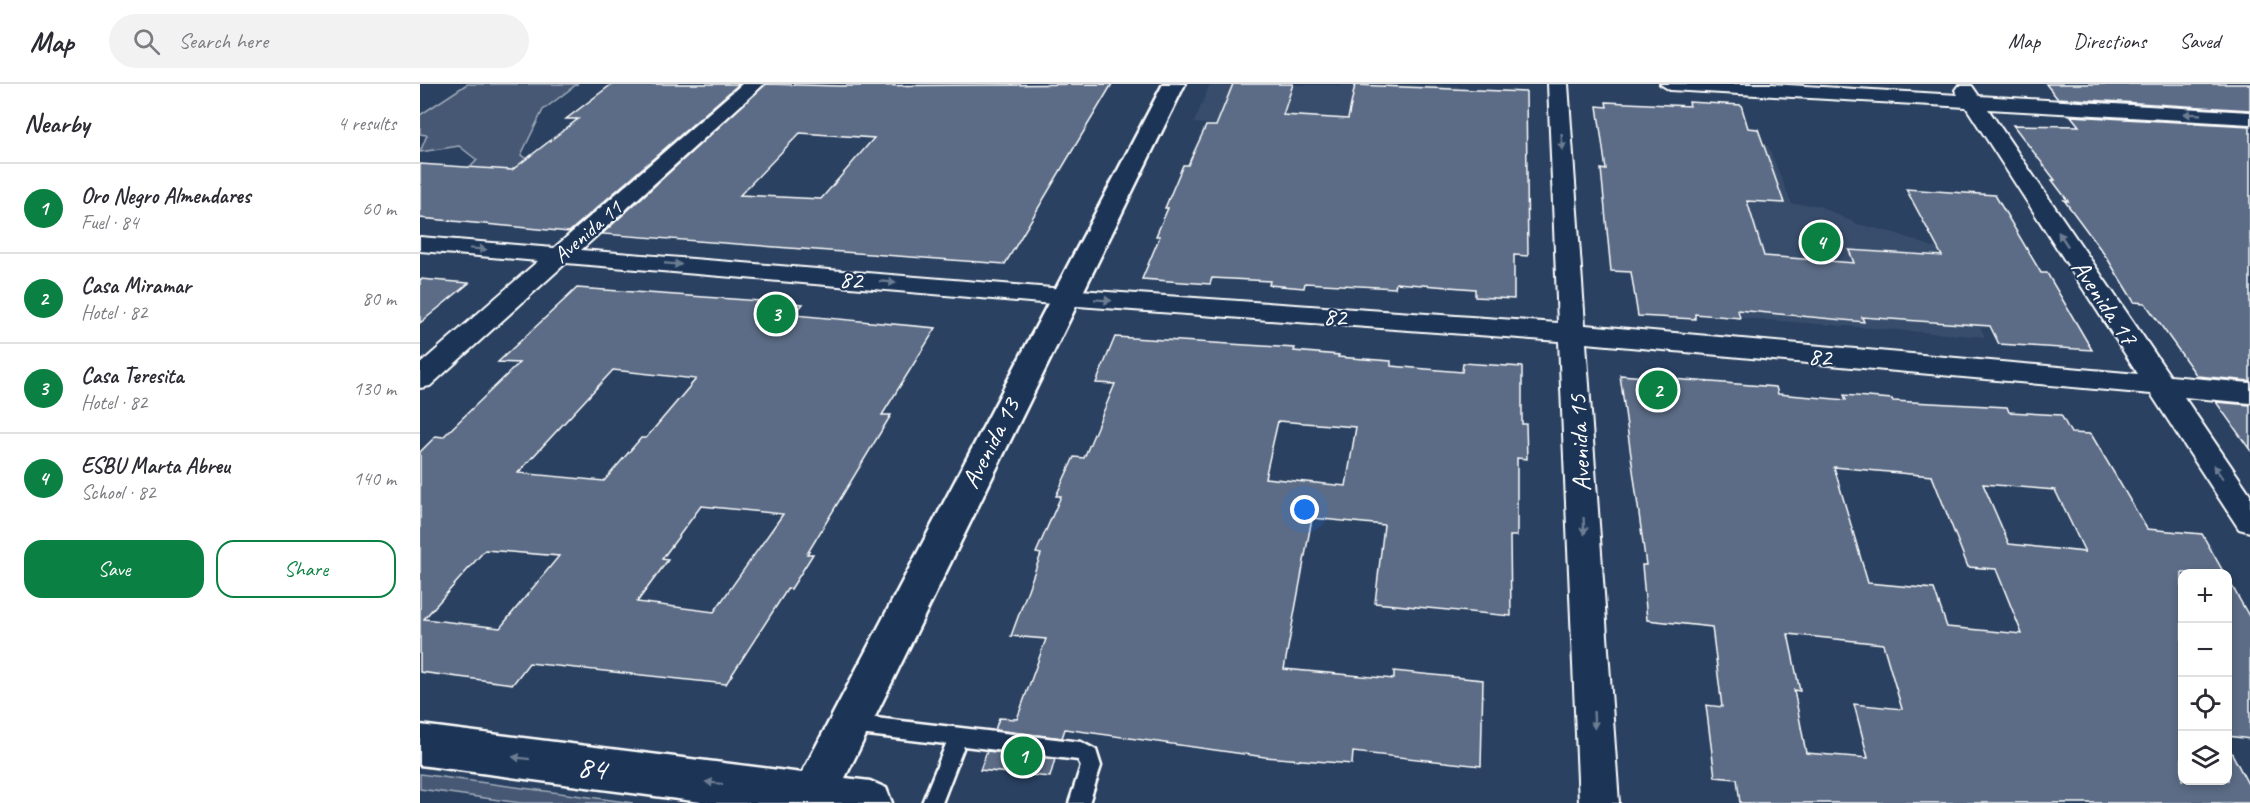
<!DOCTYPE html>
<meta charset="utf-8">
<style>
body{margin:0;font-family:Caveat,sans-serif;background:#f2f2f3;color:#2b2b33}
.controls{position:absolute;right:18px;bottom:18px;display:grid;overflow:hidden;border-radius:12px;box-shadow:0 3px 9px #0003}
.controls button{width:54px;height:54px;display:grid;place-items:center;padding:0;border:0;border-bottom:2px solid #e1e1e2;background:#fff;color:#2b2b33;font:30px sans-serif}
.you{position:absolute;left:885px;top:426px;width:21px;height:21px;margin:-15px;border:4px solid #fff;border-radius:50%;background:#1a73e8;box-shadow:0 0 0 9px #1a73e833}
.badge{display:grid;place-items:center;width:39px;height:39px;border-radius:50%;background:#0b8043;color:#fff;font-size:20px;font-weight:700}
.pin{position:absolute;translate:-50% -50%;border:3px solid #fff;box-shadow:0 2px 6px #0006}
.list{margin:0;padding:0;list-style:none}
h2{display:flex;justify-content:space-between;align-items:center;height:78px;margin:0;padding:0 24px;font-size:26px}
h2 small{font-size:20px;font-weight:400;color:#7c7c81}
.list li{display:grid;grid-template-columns:39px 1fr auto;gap:18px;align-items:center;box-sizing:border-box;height:90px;padding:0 24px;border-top:2px solid #e1e1e2}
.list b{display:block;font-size:22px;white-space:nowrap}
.list p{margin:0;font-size:20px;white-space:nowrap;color:#7c7c81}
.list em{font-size:20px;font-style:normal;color:#7c7c81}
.actions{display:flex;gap:12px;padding:18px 24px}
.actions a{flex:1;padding:14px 0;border:2px solid #0b8043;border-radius:18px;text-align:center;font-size:21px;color:#0b8043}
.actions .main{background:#0b8043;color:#fff}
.icon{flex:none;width:33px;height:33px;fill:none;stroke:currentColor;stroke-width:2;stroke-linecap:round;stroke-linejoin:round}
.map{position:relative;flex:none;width:1830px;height:719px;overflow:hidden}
header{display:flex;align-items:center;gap:36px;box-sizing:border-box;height:84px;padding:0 30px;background:#fff;border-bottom:2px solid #e1e1e2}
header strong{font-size:28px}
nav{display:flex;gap:33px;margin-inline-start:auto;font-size:21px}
.search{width:420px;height:54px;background:#f2f2f3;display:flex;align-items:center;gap:15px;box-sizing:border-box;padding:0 21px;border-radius:33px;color:#7c7c81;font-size:22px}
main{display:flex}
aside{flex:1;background:#fff}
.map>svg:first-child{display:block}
.built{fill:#394e6c}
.green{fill:#465975;stroke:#a2acba;stroke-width:1.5}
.building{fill:#5b6c86;stroke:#fff;stroke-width:1.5;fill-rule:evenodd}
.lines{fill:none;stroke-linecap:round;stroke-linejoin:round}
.lane-casing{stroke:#fff;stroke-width:5}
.street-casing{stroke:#fff;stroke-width:4}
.secondary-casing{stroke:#fff;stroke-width:5}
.lane{fill:#1d3557;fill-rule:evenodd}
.street{fill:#1d3557;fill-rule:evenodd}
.secondary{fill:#1d3557;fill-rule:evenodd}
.oneway{fill:#6c7c92}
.labels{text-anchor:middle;stroke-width:4.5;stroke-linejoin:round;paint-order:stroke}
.far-street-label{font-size:22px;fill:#fff;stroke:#1d3557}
.street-label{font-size:26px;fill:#fff;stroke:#1d3557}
.near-street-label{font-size:32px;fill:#fff;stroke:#1d3557}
</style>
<header>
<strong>Map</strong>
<div class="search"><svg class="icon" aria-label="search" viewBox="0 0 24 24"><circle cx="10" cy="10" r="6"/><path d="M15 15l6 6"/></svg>Search here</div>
<nav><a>Map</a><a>Directions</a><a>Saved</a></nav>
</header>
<main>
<aside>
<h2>Nearby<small>4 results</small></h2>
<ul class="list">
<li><span class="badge">1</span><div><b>Oro Negro Almendares</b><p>Fuel · 84</p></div><em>60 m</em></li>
<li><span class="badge">2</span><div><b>Casa Miramar</b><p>Hotel · 82</p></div><em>80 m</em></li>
<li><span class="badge">3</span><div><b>Casa Teresita</b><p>Hotel · 82</p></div><em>130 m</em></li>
<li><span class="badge">4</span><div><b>ESBU Marta Abreu</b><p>School · 82</p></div><em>140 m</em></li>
</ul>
<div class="actions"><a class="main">Save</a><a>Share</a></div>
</aside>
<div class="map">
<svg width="1830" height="719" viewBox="0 0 1830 719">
<rect width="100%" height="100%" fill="#2a4161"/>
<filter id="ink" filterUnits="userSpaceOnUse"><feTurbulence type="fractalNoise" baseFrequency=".0167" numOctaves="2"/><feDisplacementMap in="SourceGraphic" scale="12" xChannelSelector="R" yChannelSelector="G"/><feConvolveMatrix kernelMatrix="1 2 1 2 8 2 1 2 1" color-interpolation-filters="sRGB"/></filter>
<g filter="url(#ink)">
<!-- built -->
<g class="built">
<polygon points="790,0 1038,2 1036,69 884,45 774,39"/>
<polygon points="1291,59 1348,62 1372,120 1397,121 1437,140 1475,149 1523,167 1565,253 1322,234 1295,122"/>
</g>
<!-- green -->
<g class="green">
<polygon points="47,0 157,0 123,26 101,71 114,81 90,100 41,93 57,76 39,62 0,68 7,51 0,50 0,31"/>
<polygon points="0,690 213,719 101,719 0,705"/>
</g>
<!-- building -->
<g class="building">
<polygon points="192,0 319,0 149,148 0,134 0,80 92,86 158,35 146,35"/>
<path d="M346,0L419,2L692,0L585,180L182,150ZM380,49L454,54L401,115L320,111Z"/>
<polygon points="813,0 873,0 863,31 928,35 935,1 1106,8 1108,172 1094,171 1094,215 1055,213 1055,205 976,199 975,204 885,199 884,204 849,201 850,197 792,194 790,200 722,195 740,152 736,152 748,124 745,124 763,81 768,81 786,42 796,42"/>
<polygon points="1626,0 1830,0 1830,26 1637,14"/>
<polygon points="1186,18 1270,22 1269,18 1321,21 1328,44 1338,45 1364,119 1327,117 1344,172 1434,179 1429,166 1522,172 1486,105 1575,111 1621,189 1627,189 1672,266 1579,260 1570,242 1442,233 1444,238 1318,226 1320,234 1275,230 1275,235 1218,232 1211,188 1191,187 1181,85 1186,86 1177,22 1187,23"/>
<polygon points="1651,32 1830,42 1830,297 1777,292 1725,219 1714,218 1687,174 1644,116 1648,117 1632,96 1635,96 1593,41 1659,42"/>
<polygon points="0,195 49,199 0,239"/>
<path d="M157,204L383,220L374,231L516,244L462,331H471L387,470H393L371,505L368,504L306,600L109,579L93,600L0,588V368L16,352L23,353L99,279L78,278ZM193,286L276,295L226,354H221L184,397L98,389ZM281,422L363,430L294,528L217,518L248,476L242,475ZM65,466L139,472L80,544L4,535Z"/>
<path d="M695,253L875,264L874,267L919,271L918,273L971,277V282L1042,288L1043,279L1102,283V340H1106L1107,375L1097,374V452H1090L1091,532L955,519L964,441L892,434L864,585L974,595V587L1063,596L1061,682L933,668L932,680L845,673L645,645L642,654L575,646L579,634L597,635L626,555L591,552L621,470L616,469L641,412H636L654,373L664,374L695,300L676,299ZM858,337L936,343L926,402L845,394Z"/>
<path d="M1200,291L1356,303L1358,310L1426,316L1424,311L1472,315L1473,317L1587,323L1589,328L1641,331L1651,349L1671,350L1727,445L1782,450L1804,489H1762V696H1808V662L1830,704V719H1320L1317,695L1295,693L1286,621L1302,623L1292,543L1227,536L1222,481H1226ZM1414,383L1512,392L1548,483L1576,485L1602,550L1527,543L1514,505L1448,499ZM1563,400L1635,406L1665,468L1589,460ZM1368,550L1463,560L1482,625L1434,620L1448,674L1386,669L1374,606L1380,607Z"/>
<polygon points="1796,318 1830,321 1830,366"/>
<polygon points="1808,495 1830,534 1830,655 1808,652"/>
<polygon points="567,667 635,675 630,693 560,686"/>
</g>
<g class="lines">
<!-- lane casing -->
<g class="lane-casing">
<polygon id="lane" points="430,631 661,658 676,666 681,682 669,719 649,719 661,682 658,676 544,662 522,719 502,719 526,660 430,649 423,646 420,640 423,634"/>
</g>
<!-- street casing -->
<g class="street-casing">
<polygon id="street" points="322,0 344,0 161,166 644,205 1138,239 1128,0 1148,0 1165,241 1718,290 1546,23 1250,6 1240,0 1351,0 1538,11 1535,6 1538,2 1552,2 1559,12 1830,28 1830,40 1568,25 1750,292 1830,299 1830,319 1764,313 1830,410 1830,448 1819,445 1731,310 1166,259 1199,719 1159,719 1139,257 644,221 146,179 10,302 0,304 0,280 118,177 0,167 0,153 134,164"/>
</g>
<!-- secondary casing -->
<g class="secondary-casing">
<polygon id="secondary" points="743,0 765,0 425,694 450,697 466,704 472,719 288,719 0,681 0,641 382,689"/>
</g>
<!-- lane -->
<use href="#lane" class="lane"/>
<!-- street -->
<use href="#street" class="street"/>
<!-- secondary -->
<use href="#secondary" class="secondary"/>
</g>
<!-- one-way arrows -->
<defs><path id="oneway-solid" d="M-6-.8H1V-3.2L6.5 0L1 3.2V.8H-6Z" transform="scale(1.5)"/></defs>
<g class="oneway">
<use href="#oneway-solid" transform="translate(1772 30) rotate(-177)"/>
<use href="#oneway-solid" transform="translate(1142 58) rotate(87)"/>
<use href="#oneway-solid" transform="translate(1643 155) rotate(-124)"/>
<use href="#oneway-solid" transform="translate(58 165) rotate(4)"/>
<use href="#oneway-solid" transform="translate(253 180) rotate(5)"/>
<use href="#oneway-solid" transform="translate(468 198) rotate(5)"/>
<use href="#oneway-solid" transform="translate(683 216) rotate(4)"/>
<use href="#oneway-solid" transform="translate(1798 388) rotate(-124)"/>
<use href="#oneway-solid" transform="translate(1164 442) rotate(87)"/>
<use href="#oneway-solid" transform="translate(1174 636) rotate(87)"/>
<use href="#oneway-solid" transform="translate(101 674) rotate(-173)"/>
<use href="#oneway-solid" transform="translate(294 699) rotate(-173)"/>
</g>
</g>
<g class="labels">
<!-- far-street labels -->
<g class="far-street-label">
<text transform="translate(167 147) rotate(-41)" y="8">Avenida 11</text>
</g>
<!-- street labels -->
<g class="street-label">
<text transform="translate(431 195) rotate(5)" y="9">82</text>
<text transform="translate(1685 218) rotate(56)" y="9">Avenida 17</text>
<text transform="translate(915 232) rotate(4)" y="9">82</text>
<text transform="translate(1400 272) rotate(5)" y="9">82</text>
<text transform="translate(570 359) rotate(-63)" y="9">Avenida 13</text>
<text transform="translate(1159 359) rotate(-93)" y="9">Avenida 15</text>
</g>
<!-- near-street labels -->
<g class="near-street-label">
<text transform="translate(172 683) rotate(7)" y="11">84</text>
</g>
</g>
</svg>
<div class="controls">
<button>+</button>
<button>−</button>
<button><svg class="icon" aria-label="locate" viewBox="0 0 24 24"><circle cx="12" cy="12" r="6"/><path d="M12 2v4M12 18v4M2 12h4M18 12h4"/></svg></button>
<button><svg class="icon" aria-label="layers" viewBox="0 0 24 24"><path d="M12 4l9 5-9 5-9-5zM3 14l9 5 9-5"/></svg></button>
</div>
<div class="you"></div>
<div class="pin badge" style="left:603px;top:672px">1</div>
<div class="pin badge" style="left:1238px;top:306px">2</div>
<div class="pin badge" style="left:356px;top:230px">3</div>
<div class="pin badge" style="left:1401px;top:158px">4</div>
</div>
</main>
